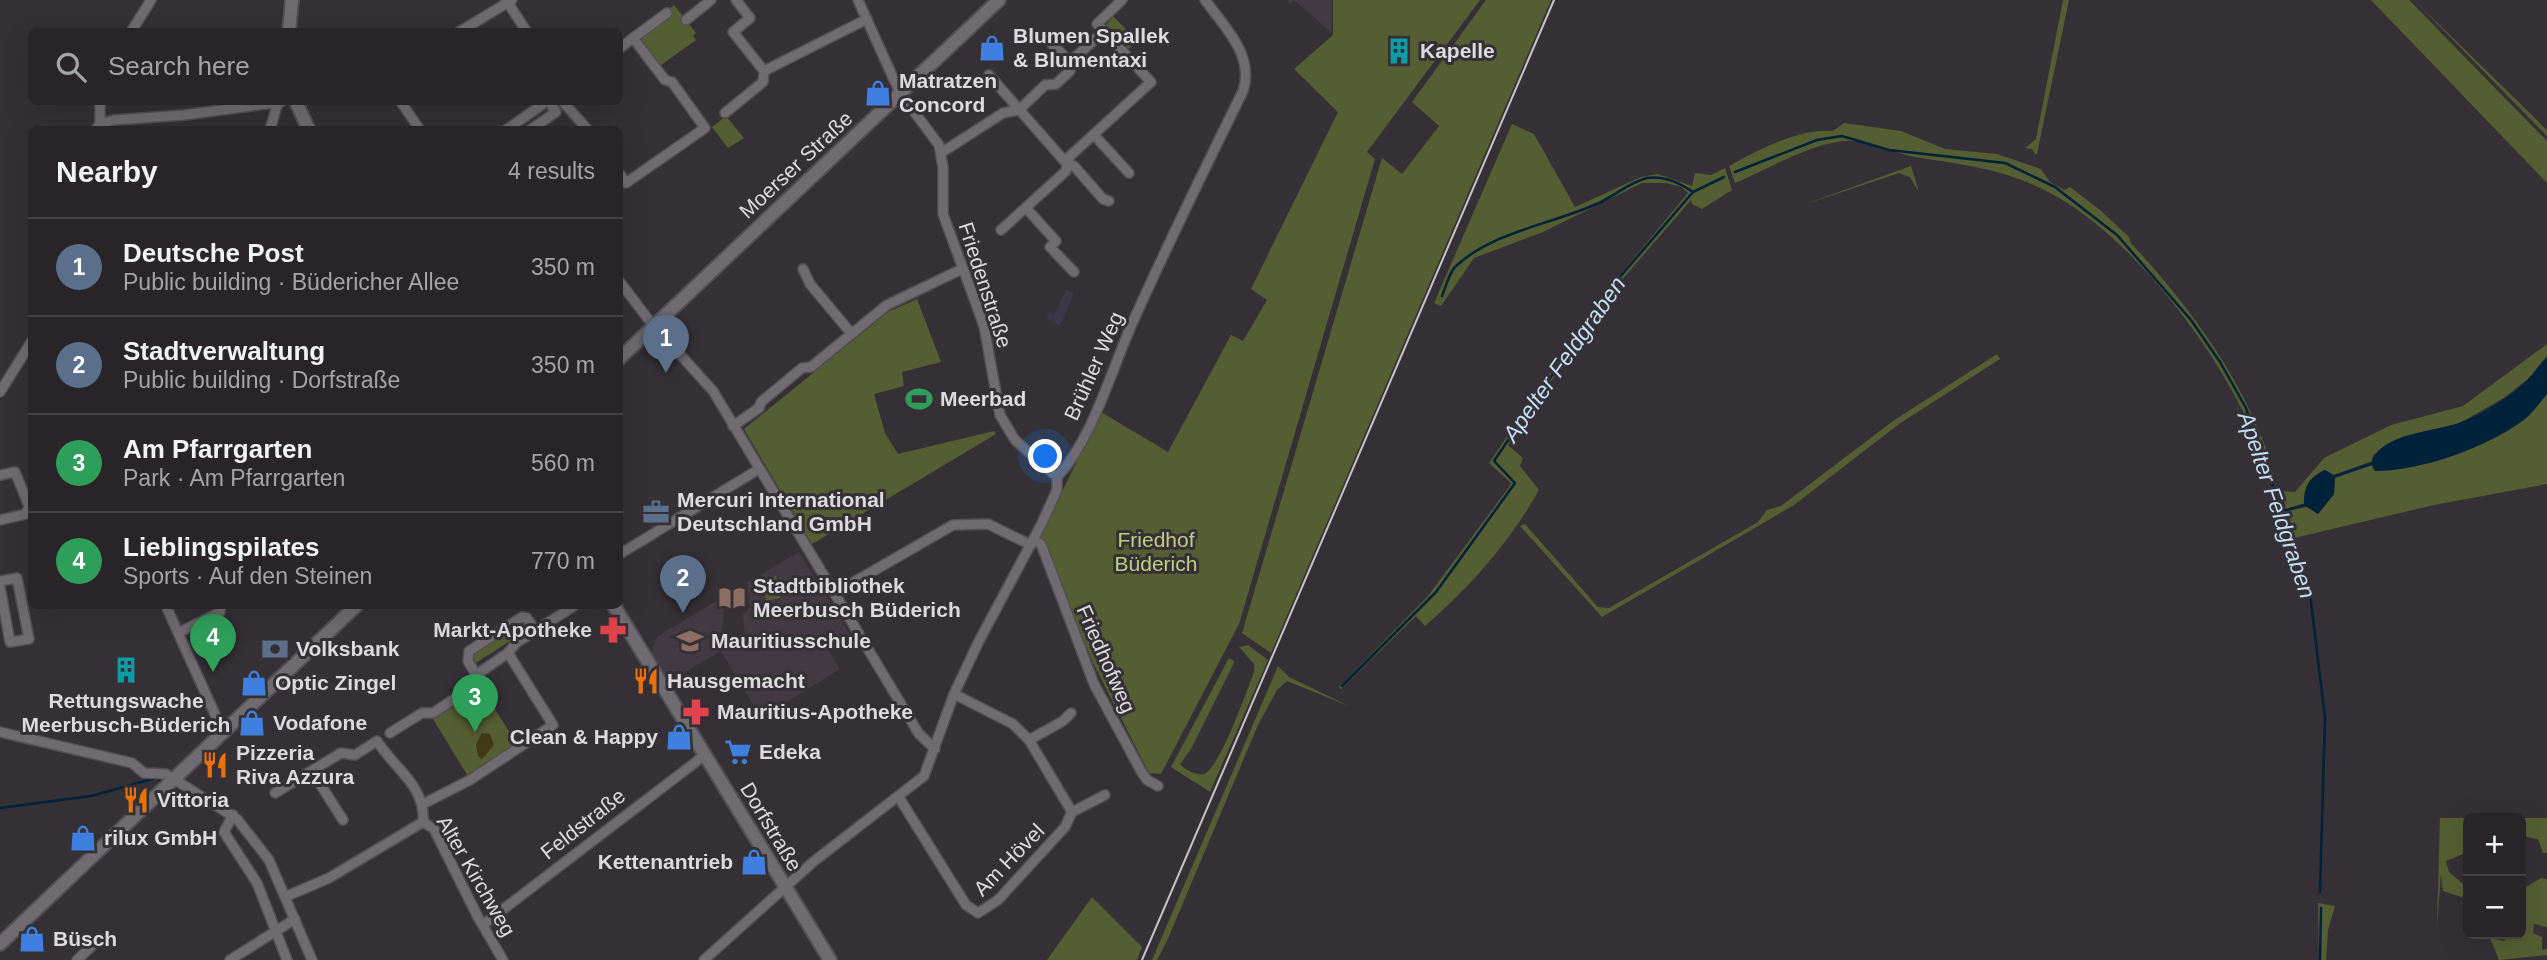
<!DOCTYPE html>
<meta charset="utf-8">
<style>
body{margin:0;font-family:Helvetica,sans-serif;background:#343034;color:#f1f3f6}
.controls{position:absolute;right:21px;bottom:21px;display:grid;overflow:hidden;border-radius:10px;box-shadow:0 7px 28px #0002}
.controls button{width:63px;height:63px;display:grid;place-items:center;padding:0;border:0;border-bottom:2px solid #444145;background:#282428;color:#f1f3f6;font:35px sans-serif}
.you{position:absolute;left:1046px;top:457px;width:24px;height:24px;margin:-18px;border:5px solid #fff;border-radius:50%;background:#1a73e8;box-shadow:0 0 0 10px #1a73e833}
.badge{display:grid;place-items:center;width:46px;height:46px;border-radius:50%;background:#f49aa2;color:#fff;font-size:23px;font-weight:700}
.pin{position:absolute;translate:-50% -58px;filter:drop-shadow(0 2px 4px #0008)}
.pin::after{content:'';position:absolute;top:37px;width:24px;height:21px;background:inherit;clip-path:polygon(0 0,100% 0,50% 100%)}
.list{margin:0;padding:0;list-style:none}
h2{display:flex;justify-content:space-between;align-items:center;height:91px;margin:0;padding:0 28px;font-size:30px}
h2 small{font-size:23px;font-weight:400;color:#a5a4a8}
.list li{display:grid;grid-template-columns:46px 1fr auto;gap:21px;align-items:center;box-sizing:border-box;height:98px;padding:0 28px;border-top:2px solid #444145}
.list b{display:block;font-size:26px;white-space:nowrap}
.list p{margin:0;font-size:23px;white-space:nowrap;color:#a5a4a8}
.list em{font-size:23px;font-style:normal;color:#a5a4a8}
.icon{flex:none;width:38px;height:38px;fill:none;stroke:currentColor;stroke-width:2;stroke-linecap:round;stroke-linejoin:round}
.map{position:relative;flex:none;width:2547px;height:960px;overflow:hidden}
.search{position:absolute;background:#282428;box-shadow:0 7px 28px #0002;left:28px;top:28px;width:595px;height:77px;display:flex;align-items:center;gap:18px;box-sizing:border-box;padding:0 24px;border-radius:10px;color:#a5a4a8;font-size:26px}
.panel{position:absolute;background:#282428;box-shadow:0 7px 28px #0002;left:28px;top:126px;width:595px;height:483px;border-radius:10px}
.map>svg:first-child{display:block}
.built{fill:#423943}
.industrial{fill:#3d3646}
.green{fill:#555e32}
.sand{fill:#423919}
.water{fill:#00213a}
.lines{fill:none;stroke-linecap:round;stroke-linejoin:round}
.stream{stroke:#00213a;stroke-width:2.5}
.minor-casing{stroke:#524f53;stroke-width:12}
.secondary-casing{stroke:#524f53;stroke-width:16}
.minor{stroke:#706b71;stroke-width:9}
.secondary{stroke:#706b71;stroke-width:12}
.tram{stroke:#c7c3c7;stroke-width:2}
.labels{text-anchor:middle;stroke-width:6;stroke-linejoin:round;paint-order:stroke}
.poi-label{font-size:21px;font-weight:bold;fill:#dedbde;stroke:#353035;text-anchor:start}
.street-label{font-size:21px;fill:#dedbde;stroke:#353035}
.park-label{font-size:21px;fill:#becf7f;stroke:#353035}
.water-label{font-size:23px;font-style:italic;fill:#c3def5;stroke:#353035}
</style>
<div class="map">
<svg width="2547" height="960" viewBox="0 0 2547 960">
<rect width="100%" height="100%" fill="#353035"/>
<!-- built -->
<g class="built">
<polygon points="1287,0 1332,0 1332,33 1294,0 1290,4"/>
<polygon points="799,552 851,636 828,649 840,669 761,718 721,651 668,682 651,652 658,636 720,599 724,606 721,650 745,637 743,615 750,607 747,583"/>
</g>
<!-- industrial -->
<polygon class="industrial" points="1066,290 1074,293 1060,326 1047,318 1048,313 1054,315"/>
<!-- green -->
<g class="green">
<polygon points="1333,0 1480,0 1367,152 1375,159 1239,624 1161,774 1149,773 1094,665 1040,537 1101,412 1168,452 1231,335 1243,341 1267,300 1251,289 1338,112 1294,69 1333,35"/>
<polygon points="1486,0 1551,0 1271,653 1242,633 1382,158 1402,174 1439,126 1412,102"/>
<polygon points="2063,0 2069,0 2037,154 2035,154 2032,149 2025,148 2036,139"/>
<polygon points="2371,0 2409,0 2547,141 2547,183"/>
<polygon points="2414,0 2547,130 2547,136"/>
<polygon points="674,5 696,33 693,36 696,40 661,65 635,39"/>
<polygon points="1113,16 1137,41 1127,50 1105,27"/>
<polygon points="726,116 744,138 728,148 712,127"/>
<path d="M1844,123L1901,131L1945,149L1997,154L2041,169L2050,182L2064,190L2070,187L2100,210L2129,237L2131,243C2190,307 2241,376 2270,459L2265,463C2233,368 2132,229 2038,187C1998,168 1958,164 1915,157C1892,153 1868,139 1844,141C1807,145 1769,169 1735,183L1729,166C1760,149 1797,129 1833,131Z"/>
<path d="M1512,124L1534,134L1575,207L1641,177L1658,174L1692,186L1695,173L1711,175L1725,168L1732,190L1702,209L1692,204L1691,200L1614,289L1508,445L1523,458L1520,466L1539,490C1510,542 1470,587 1425,626L1416,616L1341,689L1339,687L1428,596L1509,487L1511,483L1489,463L1604,294L1688,193L1681,187L1666,183H1642L1543,232L1474,258L1441,306L1434,303Z"/>
<polygon points="1911,166 1919,192 1910,177 1899,173 1800,206"/>
<polygon points="917,299 941,362 902,372 904,386 874,394 885,433 898,454 994,431 996,434 812,544 744,429 888,312"/>
<path d="M2547,344V357L2528,379L2505,397L2460,423L2402,437L2373,455L2372,461L2334,475L2324,470C2309,478 2304,486 2304,504L2286,509L2282,491L2295,492L2324,458L2391,425L2463,406Z"/>
<polygon points="1997,354 2000,359 1899,424 1794,505 1602,617 1520,526 1525,524 1598,607 1609,608 1758,522 1767,510 1781,506 1893,421"/>
<path d="M2547,394V484L2434,505L2294,538L2288,511L2307,507L2318,514L2334,494L2335,478L2372,465L2375,471C2442,457 2501,449 2547,394Z"/>
<polygon points="776,576 780,598 766,601 762,579"/>
<polygon points="521,621 525,622 527,630 474,664 471,654"/>
<path d="M1248,645L1268,660L1210,792L1171,767L1229,658L1234,661L1233,665L1191,749L1180,764C1184,769 1196,776 1204,774C1220,768 1247,690 1254,672V664L1239,647Z"/>
<polygon points="1278,666 1289,677 1349,706 1287,681 1277,690 1258,725 1167,941 1157,960 1152,960"/>
<polygon points="481,688 518,745 469,778 433,719"/>
<polygon points="2440,818 2547,818 2547,853 2543,853 2538,839 2521,836 2521,818 2468,818 2468,852 2446,861 2449,872 2468,888 2468,899 2443,891 2441,874 2437,925"/>
<polygon points="2541,878 2547,879 2547,927 2534,924 2533,933 2542,937 2542,950 2547,949 2547,955 2499,960 2490,938 2504,941 2509,934 2521,934 2521,890"/>
<polygon points="1092,897 1142,947 1137,960 1047,960"/>
<polygon points="2318,903 2335,906 2328,930 2326,960 2319,960"/>
</g>
<!-- sand -->
<polygon class="sand" points="482,733 490,734 494,745 482,759 478,756 476,744"/>
<!-- water -->
<g class="water">
<path d="M2547,357V394C2540,402 2533,413 2525,419C2488,447 2422,471 2375,471L2371,464C2379,434 2431,432 2456,424C2479,416 2513,396 2529,378C2536,371 2540,363 2547,357Z"/>
<path d="M2325,470L2335,476L2334,494L2318,514L2304,505C2304,486 2308,479 2325,470Z"/>
</g>
<g class="lines">
<!-- stream -->
<g class="stream">
<polyline points="1735,172 1817,140 1842,136 1889,150 2005,163 2055,187 2117,235 2191,320 2220,362 2246,408 2310,593 2325,718 2320,892"/>
<path d="M1442,296C1446,287 1449,272 1456,266C1494,231 1553,224 1599,203C1614,196 1630,182 1647,178C1664,175 1680,183 1693,192"/>
<polyline points="2335,476 2371,464"/>
<polyline points="2284,511 2304,505"/>
<polyline points="1342,686 1436,592 1515,483 1494,461 1613,285 1693,192 1724,177"/>
<polyline points="0,808 91,796 156,778 161,781"/>
<polyline points="2320,960 2321,908"/>
</g>
<!-- minor casing -->
<g class="minor-casing">
<g id="minor">
<polyline points="506,0 527,32"/>
<polyline points="858,0 900,93 939,145 943,167 943,214 984,326 1000,415 1015,440 1057,477"/>
<polyline points="686,20 711,0"/>
<polyline points="131,32 151,0"/>
<polyline points="459,32 512,0"/>
<polyline points="1045,37 1070,62"/>
<polyline points="633,38 667,13"/>
<polyline points="620,48 633,38 665,80 672,82 705,128 626,183 620,174"/>
<polyline points="764,71 867,19"/>
<polyline points="989,75 1067,164 1074,166 1103,199 1109,201"/>
<polyline points="401,102 420,130"/>
<polyline points="563,102 588,130"/>
<polyline points="725,113 763,82 764,71 733,32 750,18 736,0"/>
<polyline points="100,124 114,120 184,115 281,102"/>
<polyline points="95,130 100,124 100,102"/>
<polyline points="270,130 278,102"/>
<polyline points="506,130 546,102"/>
<polyline points="530,130 556,112 549,102"/>
<polyline points="1095,136 1129,173"/>
<polyline points="941,153 1003,113 1019,110 1045,85 1056,84 1070,71 1070,62 1104,31 1097,24 1122,0"/>
<polyline points="1026,208 1056,241 1050,247 1074,272"/>
<polyline points="1001,230 1066,171 1069,157 1151,82 1104,31"/>
<polyline points="803,269 810,284 851,333"/>
<polyline points="620,282 648,319 713,391 919,734 935,749"/>
<polyline points="0,392 32,341"/>
<polyline points="733,426 759,408 761,402 802,368 811,367 887,305 962,269"/>
<polyline points="0,475 15,472 29,506 26,514 0,520"/>
<polyline points="1033,540 1041,544 1094,684 1141,771 1147,780 1158,786"/>
<polyline points="620,554 759,469"/>
<polyline points="0,581 17,578 29,639 10,642 0,587"/>
<polyline points="835,593 953,525 988,524 1031,545"/>
<polyline points="166,606 223,732"/>
<polyline points="180,632 220,612 221,606"/>
<polyline points="476,675 468,661 469,651 522,617 527,618 535,630"/>
<polyline points="0,732 132,763 144,773 166,774 237,819 269,860 312,960"/>
<polyline points="390,733 422,713 433,713 475,685 476,675 508,653 516,643 574,606"/>
<polyline points="1029,740 1063,721 1071,713"/>
<polyline points="312,771 343,820"/>
<path d="M275,793L341,753L355,755L377,741C394,768 426,786 423,822"/>
<polyline points="898,796 966,905 978,913 998,900 1065,827 1072,812 1029,740 1013,724 954,694"/>
<polyline points="423,804 470,780 553,725 508,653"/>
<polyline points="1072,812 1105,795"/>
<polyline points="233,815 224,832 257,883 287,960"/>
<polyline points="423,822 434,829 479,919 503,960"/>
<polyline points="287,896 329,878 423,822"/>
<polyline points="484,924 705,755"/>
<polyline points="77,960 99,939"/>
<polyline points="230,960 295,919"/>
<path d="M704,960L813,862L924,776L954,694L979,641L1041,525L1057,490V477C1092,440 1111,371 1132,324C1167,245 1205,168 1243,91C1255,56 1224,26 1205,0"/>
</g>
</g>
<!-- secondary casing -->
<g class="secondary-casing">
<g id="secondary">
<polyline points="289,32 292,0"/>
<polyline points="296,102 309,130"/>
<polyline points="620,358 999,0"/>
<polyline points="614,606 830,960"/>
<polyline points="0,944 356,606"/>
</g>
</g>
<!-- minor -->
<use href="#minor" class="minor"/>
<!-- secondary -->
<use href="#secondary" class="secondary"/>
<!-- tram -->
<polyline class="tram" points="1142,960 1554,0"/>
</g>
<!-- icons -->
<defs>
<g id="shop-bare" transform="scale(2.1)"><path d="M-5-2.5h2.3a2.7 3.5 0 0 1 5.4 0H5L5.5 6h-11ZM-1.5-2.5h3a1.5 2.3 0 0 0-3 0Z" fill="#3f7fe0" stroke="#353035" stroke-width="2.5" paint-order="stroke"/></g>
<g id="building-bare" transform="scale(2.1)"><path d="M-4-6H4V6H1V3H-1V6H-4ZM-2.5-4.3h1.7v1.8h-1.7ZM.8-4.3h1.7v1.8H.8ZM-2.5-1h1.7V.8h-1.7ZM.8-1h1.7V.8H.8Z" fill="#0f9aa8" stroke="#353035" stroke-width="2.5" paint-order="stroke"/></g>
<g id="stadium-bare" transform="scale(2.1)"><path d="M0-5a6.5 5 0 1 0 0 10a6.5 5 0 1 0 0-10ZM-3.5-1.8h7v3.6h-7Z" fill="#2e9e5b" stroke="#353035" stroke-width="2.5" paint-order="stroke"/></g>
<g id="office-bare" transform="scale(2.1)"><path d="M-6-3h4V-5.5h4V-3h4V5H-6ZM-1-4.5V-3h2v-1.5ZM-6 0V1H6V0Z" fill="#5c6f8a" stroke="#353035" stroke-width="2.5" paint-order="stroke"/></g>
<g id="library-bare" transform="scale(2.1)"><path d="M-6-4Q-3-5.5-.7-3.5V5Q-3 3-6 4ZM6-4Q3-5.5 .7-3.5V5Q3 3 6 4Z" fill="#8d6e63" stroke="#353035" stroke-width="2.5" paint-order="stroke"/></g>
<g id="pharmacy-bare" transform="scale(2.1)"><path d="M-2-6h4v4h4v4h-4v4h-4v-4h-4v-4h4Z" fill="#e0444e" stroke="#353035" stroke-width="2.5" paint-order="stroke"/></g>
<g id="school-bare" transform="scale(2.1)"><path d="M0-5L7-2L0 1L-7-2ZM-4 1L0 2.5L4 1V4Q0 6-4 4Z" fill="#8d6e63" stroke="#353035" stroke-width="2.5" paint-order="stroke"/></g>
<g id="bank-bare" transform="scale(2.1)"><path d="M-6-4H6V4H-6ZM0-2.3a2.3 2.3 0 1 0 0 4.6a2.3 2.3 0 1 0 0-4.6Z" fill="#5c6f8a" stroke="#353035" stroke-width="2.5" paint-order="stroke"/></g>
<g id="restaurant-bare" transform="scale(2.1)"><path d="M-5-6h1v4h1v-4h1v4h1v-4h1v5L-1.5 .5V6h-2V.5L-5-1ZM5-6V6H3V1.5H1.5Q1.5-4 5-6Z" fill="#e8710a" stroke="#353035" stroke-width="2.5" paint-order="stroke"/></g>
<g id="supermarket-bare" transform="scale(2.1)"><path d="M-6-5.5h2.5l.6 2H6L4.5 2H-2.5L-4.4-4H-6ZM-1.5 3.2a1.3 1.3 0 1 0 .1 0ZM3 3.2a1.3 1.3 0 1 0 .1 0Z" fill="#3f7fe0" stroke="#353035" stroke-width="2.5" paint-order="stroke"/></g>
</defs>
<g fill-rule="evenodd">
<use href="#shop-bare" x="992" y="48"/>
<use href="#building-bare" x="1399" y="51"/>
<use href="#shop-bare" x="878" y="93"/>
<use href="#stadium-bare" x="919" y="399"/>
<use href="#office-bare" x="656" y="512"/>
<use href="#library-bare" x="732" y="598"/>
<use href="#pharmacy-bare" x="613" y="630"/>
<use href="#school-bare" x="690" y="641"/>
<use href="#bank-bare" x="275" y="649"/>
<use href="#building-bare" x="126" y="670"/>
<use href="#restaurant-bare" x="646" y="681"/>
<use href="#shop-bare" x="254" y="683"/>
<use href="#pharmacy-bare" x="696" y="712"/>
<use href="#shop-bare" x="252" y="723"/>
<use href="#shop-bare" x="679" y="737"/>
<use href="#supermarket-bare" x="738" y="752"/>
<use href="#restaurant-bare" x="215" y="765"/>
<use href="#restaurant-bare" x="136" y="800"/>
<use href="#shop-bare" x="83" y="838"/>
<use href="#shop-bare" x="754" y="862"/>
<use href="#shop-bare" x="32" y="939"/>
</g>
<g class="labels">
<!-- poi labels -->
<g class="poi-label">
<text x="1013" y="43">Blumen Spallek<tspan x="1013" dy="24">&amp; Blumentaxi</tspan></text>
<text x="1420" y="58">Kapelle</text>
<text x="899" y="88">Matratzen<tspan x="899" dy="24">Concord</tspan></text>
<text x="940" y="406">Meerbad</text>
<text x="677" y="507">Mercuri International<tspan x="677" dy="24">Deutschland GmbH</tspan></text>
<text x="753" y="593">Stadtbibliothek<tspan x="753" dy="24">Meerbusch Büderich</tspan></text>
<text x="592" y="637" text-anchor="end">Markt-Apotheke</text>
<text x="711" y="648">Mauritiusschule</text>
<text x="296" y="656">Volksbank</text>
<text x="667" y="688">Hausgemacht</text>
<text x="275" y="690">Optic Zingel</text>
<text x="126" y="708" text-anchor="middle">Rettungswache<tspan x="126" dy="24">Meerbusch-Büderich</tspan></text>
<text x="717" y="719">Mauritius-Apotheke</text>
<text x="273" y="730">Vodafone</text>
<text x="658" y="744" text-anchor="end">Clean &amp; Happy</text>
<text x="759" y="759">Edeka</text>
<text x="236" y="760">Pizzeria<tspan x="236" dy="24">Riva Azzura</tspan></text>
<text x="157" y="807">Vittoria</text>
<text x="104" y="845">rilux GmbH</text>
<text x="733" y="869" text-anchor="end">Kettenantrieb</text>
<text x="53" y="946">Büsch</text>
</g>
<!-- street labels -->
<g class="street-label">
<text transform="translate(796 165) rotate(-43)" y="7">Moerser Straße</text>
<text transform="translate(985 285) rotate(72)" y="7">Friedenstraße</text>
<text transform="translate(1094 366) rotate(-66)" y="7">Brühler Weg</text>
<text transform="translate(1106 659) rotate(66)" y="7">Friedhofweg</text>
<text transform="translate(583 824) rotate(-38)" y="7">Feldstraße</text>
<text transform="translate(771 827) rotate(59)" y="7">Dorfstraße</text>
<text transform="translate(1009 860) rotate(-46)" y="7">Am Hövel</text>
<text transform="translate(476 876) rotate(60)" y="7">Alter Kirchweg</text>
</g>
<!-- park labels -->
<g class="park-label">
<text x="1156" y="547">Friedhof<tspan x="1156" dy="24">Büderich</tspan></text>
</g>
<!-- water labels -->
<g class="water-label">
<text transform="translate(1564 359) rotate(-55)" y="8">Apelter Feldgraben</text>
<text transform="translate(2277 505) rotate(71)" y="8">Apelter Feldgraben</text>
</g>
</g>
</svg>
<div class="controls">
<button>+</button>
<button>−</button>
</div>
<div class="you"></div>
<div class="pin badge" style="left:666px;top:373px;background:#5c6f8a">1</div>
<div class="pin badge" style="left:683px;top:613px;background:#5c6f8a">2</div>
<div class="pin badge" style="left:475px;top:732px;background:#2e9e5b">3</div>
<div class="pin badge" style="left:213px;top:672px;background:#2e9e5b">4</div>
<div class="search"><svg class="icon" aria-label="search" viewBox="0 0 24 24"><circle cx="10" cy="10" r="6"/><path d="M15 15l6 6"/></svg>Search here</div>
<section class="panel">
<h2>Nearby<small>4 results</small></h2>
<ul class="list">
<li><span class="badge" style="background:#5c6f8a">1</span><div><b>Deutsche Post</b><p>Public building · Büdericher Allee</p></div><em>350 m</em></li>
<li><span class="badge" style="background:#5c6f8a">2</span><div><b>Stadtverwaltung</b><p>Public building · Dorfstraße</p></div><em>350 m</em></li>
<li><span class="badge" style="background:#2e9e5b">3</span><div><b>Am Pfarrgarten</b><p>Park · Am Pfarrgarten</p></div><em>560 m</em></li>
<li><span class="badge" style="background:#2e9e5b">4</span><div><b>Lieblingspilates</b><p>Sports · Auf den Steinen</p></div><em>770 m</em></li>
</ul>
</section>
</div>
